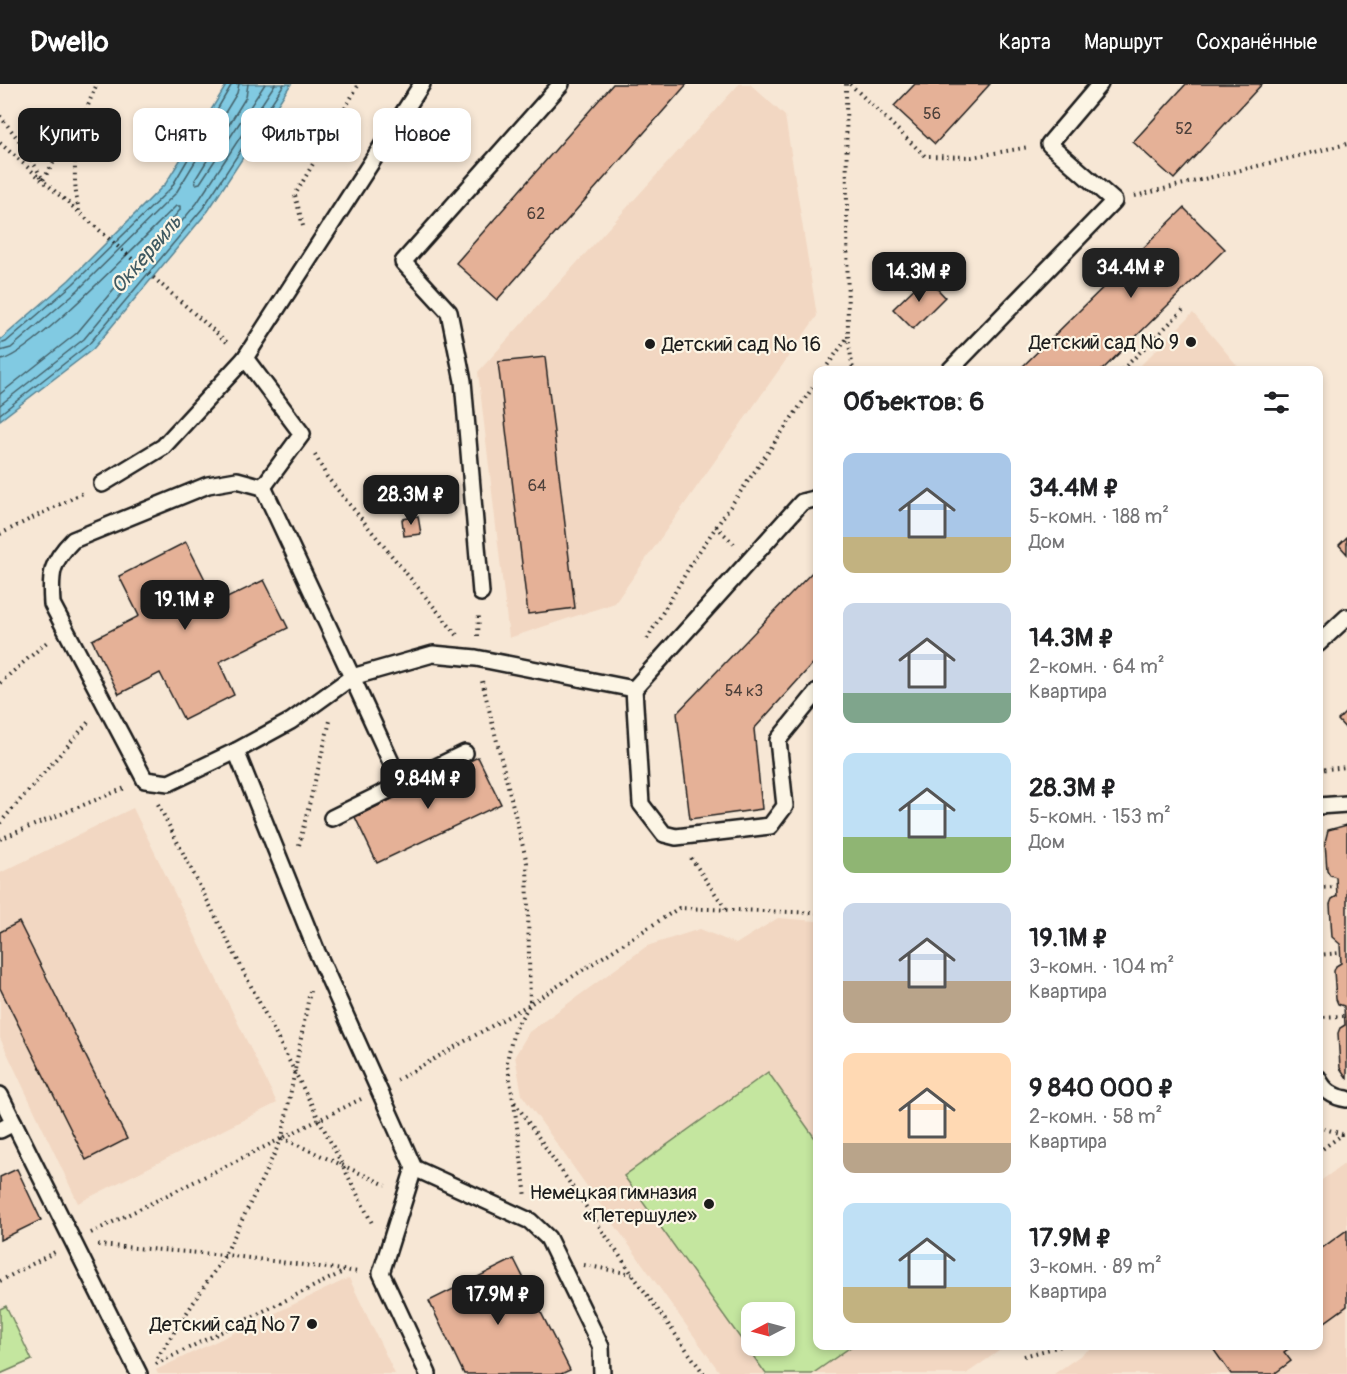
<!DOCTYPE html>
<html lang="ru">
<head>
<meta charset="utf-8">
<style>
	:root { --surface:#fff; --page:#f2f2f2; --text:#202124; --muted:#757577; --accent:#1c1c1c }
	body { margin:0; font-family:Pangolin,sans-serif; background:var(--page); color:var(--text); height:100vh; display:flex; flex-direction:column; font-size:22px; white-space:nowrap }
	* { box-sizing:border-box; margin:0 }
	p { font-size:20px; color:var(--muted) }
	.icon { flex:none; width:33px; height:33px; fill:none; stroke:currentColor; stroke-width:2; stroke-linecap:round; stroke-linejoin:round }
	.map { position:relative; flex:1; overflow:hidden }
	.drawer { position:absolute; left:813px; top:282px; width:510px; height:984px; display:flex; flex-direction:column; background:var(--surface); border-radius:12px; box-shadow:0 3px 9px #0003 }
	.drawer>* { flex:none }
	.hud { position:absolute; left:18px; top:24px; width:570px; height:54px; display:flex; gap:12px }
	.needle { width:39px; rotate:264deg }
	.fabs { position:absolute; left:741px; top:1218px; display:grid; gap:12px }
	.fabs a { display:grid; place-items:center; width:54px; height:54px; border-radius:12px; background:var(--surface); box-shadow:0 3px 9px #0003; font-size:30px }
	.price { position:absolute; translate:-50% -51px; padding:0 14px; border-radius:12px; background:var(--accent); color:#fff; font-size:20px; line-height:39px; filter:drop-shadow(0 2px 3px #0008) }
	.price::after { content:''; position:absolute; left:50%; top:36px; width:18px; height:14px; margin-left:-9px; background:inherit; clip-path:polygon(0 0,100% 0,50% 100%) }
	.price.selected { background:#222; color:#fff }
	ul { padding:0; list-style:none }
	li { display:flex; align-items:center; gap:18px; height:150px; padding:0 30px }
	li span { display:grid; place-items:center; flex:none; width:168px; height:120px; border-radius:12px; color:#555 }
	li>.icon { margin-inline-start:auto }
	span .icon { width:72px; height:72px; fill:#fffc; stroke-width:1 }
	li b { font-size:26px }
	h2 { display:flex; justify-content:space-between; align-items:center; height:72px; padding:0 30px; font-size:26px }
	.pill { padding:0 21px; border-radius:12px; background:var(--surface); box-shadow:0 3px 9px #0003; font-size:21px; line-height:54px }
	.pill.selected { background:var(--accent); color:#fff }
	header { display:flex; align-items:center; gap:36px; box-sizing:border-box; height:84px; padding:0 30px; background:var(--accent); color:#fff }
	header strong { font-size:28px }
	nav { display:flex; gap:33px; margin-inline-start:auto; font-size:21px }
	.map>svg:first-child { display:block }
	.built { fill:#f2d7c2; fill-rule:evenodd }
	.green { fill:#c4e69f; stroke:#70815e; stroke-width:1.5; fill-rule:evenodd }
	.water { fill:#81cae2; stroke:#598493; stroke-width:1.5 }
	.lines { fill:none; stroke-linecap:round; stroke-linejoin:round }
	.shore { stroke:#44626b; stroke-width:1.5 }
	.building { fill:#e5b197; stroke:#1c1c1c; stroke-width:1.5 }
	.lane-casing { stroke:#1c1c1c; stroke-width:20 }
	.path { stroke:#1c1c1c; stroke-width:4; stroke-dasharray:1.5 4.5; stroke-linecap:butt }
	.lane { stroke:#fcf5e5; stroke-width:15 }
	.poi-dot { fill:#1c1c1c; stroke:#fcf5e5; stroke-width:2 }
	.labels { text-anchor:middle; stroke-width:4.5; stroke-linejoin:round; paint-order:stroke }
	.number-label { font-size:16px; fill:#4e413b }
	.poi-label { font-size:20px; fill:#1c1c1c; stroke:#fcf5e5; text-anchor:end }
	.water-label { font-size:21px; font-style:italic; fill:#3f5961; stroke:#fcf5e5 }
</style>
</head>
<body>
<header>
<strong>Dwello</strong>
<nav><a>Карта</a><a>Маршрут</a><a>Сохранённые</a></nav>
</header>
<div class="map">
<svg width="1347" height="1290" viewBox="0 0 1347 1290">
	<rect width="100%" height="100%" fill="#f7e7d5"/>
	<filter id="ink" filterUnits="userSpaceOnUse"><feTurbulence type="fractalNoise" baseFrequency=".0167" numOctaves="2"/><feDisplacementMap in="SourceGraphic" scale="12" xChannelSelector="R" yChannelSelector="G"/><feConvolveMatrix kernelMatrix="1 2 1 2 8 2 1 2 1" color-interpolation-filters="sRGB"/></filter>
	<g filter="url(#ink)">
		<g class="built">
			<path d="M739,0H750L785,32L817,232L615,519L509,554L478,288Z"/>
			<path d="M1193,229L1241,286H1136Z"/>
			<path d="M133,724L277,1019L78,1119L0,954V789Z"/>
			<path d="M778,834L817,837L818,1262H1006L966,1290H721L522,1011L515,972L529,948L647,862L700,845L736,860ZM752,1228H784V1262H752Z"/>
			<path d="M1347,1078V1290H1054L1094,1262H1318L1319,1098Z"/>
			<path d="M349,1194L395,1290H158L156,1286Z"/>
		</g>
		<g class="green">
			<path d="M768,988L817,1057L818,1262H852L812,1290H766L624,1092ZM784,1228V1262H752V1228Z"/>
			<path d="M6,1222L32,1276L0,1290V1225Z"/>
		</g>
		<path class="water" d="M227,0H291L208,127L93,265L0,336V256L69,196L166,99Z"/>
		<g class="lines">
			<g class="shore">
				<path d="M248,0L246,13L195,96L196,100L200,99L265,0"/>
				<path d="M0,260L6,258L73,200L171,104L232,0"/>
				<path d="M0,267L11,264L78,206L176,109L237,9L239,0"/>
				<path d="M0,276C28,275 149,148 176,122H180V126L77,249L0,310"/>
				<path d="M0,321L84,255L197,119L275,0"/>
				<path d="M0,330L89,260L203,124L284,0"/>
			</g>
		</g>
		<g class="building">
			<path d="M613,0H687L497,216L456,179Z"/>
			<path d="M915,0H990L935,60L894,22Z"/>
			<path d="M1186,0H1262L1174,95L1133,58Z"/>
			<path d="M1184,124L1225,165L1102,286H1019Z"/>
			<path d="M926,193L945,213L913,245L893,225Z"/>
			<path d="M545,273L575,524L528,530L498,278Z"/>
			<path d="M418,432L421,450L404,452L402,435Z"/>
			<path d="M1347,453V470L1339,461Z"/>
			<path d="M186,458L217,519L264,496L288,544L219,578L234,611L184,636L160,589L119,610L92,556L139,532L119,492Z"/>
			<path d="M818,482V574L754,645L762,725L690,735L677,629Z"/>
			<path d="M1347,627V646L1338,636Z"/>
			<path d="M478,673L501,720L377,779L355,733Z"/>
			<path d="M1347,741V994L1340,984L1338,949L1340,944L1345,941L1344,922L1338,920L1336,915L1334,887L1336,882L1341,879L1340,860L1332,853L1330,820L1332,815L1337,812L1336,793L1330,791L1327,786L1325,758L1328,746Z"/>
			<path d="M19,838L127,1055L86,1076L0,904V848Z"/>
			<path d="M17,1085L41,1136L0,1156V1093Z"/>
			<path d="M1347,1146V1222L1318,1243V1167Z"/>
			<path d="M514,1175L570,1286L561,1290H464L429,1217Z"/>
			<path d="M1211,1262H1293L1284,1268L1291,1277L1274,1290H1231Z"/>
		</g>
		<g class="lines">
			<defs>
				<g id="lane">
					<path d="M245,274L302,350L263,403"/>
					<path d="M950,286L1114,117L1049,60L1100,0"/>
					<path d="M237,396L263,403L352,593L291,637L236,667L169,699L145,696L52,520C50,489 51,478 73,456L208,401Z"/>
					<path d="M102,400L163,363L245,274L422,0"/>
					<path d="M481,509L463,297L449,228L403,178L561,0"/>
					<path d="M1318,560L1347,533"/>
					<path d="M634,605L641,720L664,750L676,753L770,742L785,722L778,656L818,607"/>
					<path d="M236,667L317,868L414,1084L530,1137L548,1154L601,1263L602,1290"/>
					<path d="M401,700L465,669"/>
					<path d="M1318,722L1347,720"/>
					<path d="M332,734L401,700L352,593L433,570L476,574L634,605L802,418L818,414"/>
					<path d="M1318,994C1324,1007 1333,1013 1347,1015"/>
					<path d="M0,1011L139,1290"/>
					<path d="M0,1046L14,1039"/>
					<path d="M414,1084L381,1189L428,1290"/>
				</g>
			</defs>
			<use href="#lane" class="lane-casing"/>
			<g class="path">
				<path d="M846,0L848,253L853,286"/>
				<path d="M850,0L925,72L972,73L1029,63"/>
				<path d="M0,32L25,64L43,96L83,30"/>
				<path d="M0,59L229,260"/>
				<path d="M1135,112L1347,60"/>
				<path d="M79,127C69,81 78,41 97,0"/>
				<path d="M303,142L295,111L359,0"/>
				<path d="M824,286L848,253"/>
				<path d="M1122,286L1185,224"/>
				<path d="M315,371L327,393L457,551"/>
				<path d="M716,442L736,462"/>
				<path d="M0,450L83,409"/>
				<path d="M478,552L479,529"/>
				<path d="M647,555L696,472L818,296"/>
				<path d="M0,599L47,558"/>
				<path d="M1318,686L1347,683"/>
				<path d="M158,720L373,1141"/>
				<path d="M0,739L90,636"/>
				<path d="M0,755L125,704"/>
				<path d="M299,761L330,637"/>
				<path d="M691,774L727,827"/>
				<path d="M1318,804L1336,803"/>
				<path d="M1318,871L1340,869"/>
				<path d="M1318,933L1344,932"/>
				<path d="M815,956L818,955"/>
				<path d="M397,996L530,920L527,779L482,597"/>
				<path d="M514,1019L526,1113"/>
				<path d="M1318,1043L1342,1050L1347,1049"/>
				<path d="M282,1054L386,1101"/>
				<path d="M1318,1068L1342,1051"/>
				<path d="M91,1149L361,1015"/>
				<path d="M98,1161L225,1171L359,1188"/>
				<path d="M584,1181L632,1190"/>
				<path d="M0,1197L55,1168"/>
				<path d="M1024,1272L1061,1262"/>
				<path d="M157,1274L225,1171L282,1054L310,907"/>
				<path d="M156,1280L343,1188"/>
				<path d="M704,1290L632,1190L513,1016L507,977L514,946L530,920L679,824L818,829"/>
			</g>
			<use href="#lane" class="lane"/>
		</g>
	</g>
	<g class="poi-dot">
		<circle cx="1191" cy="258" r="6"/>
		<circle cx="650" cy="260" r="6"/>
		<circle cx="709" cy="1120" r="6"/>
		<circle cx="312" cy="1240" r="6"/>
	</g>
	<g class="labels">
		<g class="number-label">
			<text x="932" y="35">56</text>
			<text x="1184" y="50">52</text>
			<text x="536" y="135">62</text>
			<text x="537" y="407">64</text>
			<text x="744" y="612">54 к3</text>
		</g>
		<g class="poi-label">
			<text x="1179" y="265">Детский сад № 9</text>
			<text x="662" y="267" text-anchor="start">Детский сад № 16</text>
			<text x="697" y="1115">Немецкая гимназия<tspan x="697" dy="23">«Петершуле»</tspan></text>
			<text x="300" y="1247">Детский сад № 7</text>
		</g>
		<g class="water-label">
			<text transform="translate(146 170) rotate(-49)" y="7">Оккервиль</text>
		</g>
	</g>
</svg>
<div class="fabs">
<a><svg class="needle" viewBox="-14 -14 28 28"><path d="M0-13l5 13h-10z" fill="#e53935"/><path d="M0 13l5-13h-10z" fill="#757577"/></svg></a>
</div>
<b class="price selected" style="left:1131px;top:215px">34.4M ₽</b>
<b class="price" style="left:919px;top:219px">14.3M ₽</b>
<b class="price" style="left:411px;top:442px">28.3M ₽</b>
<b class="price" style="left:185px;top:547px">19.1M ₽</b>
<b class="price" style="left:428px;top:726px">9.84M ₽</b>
<b class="price" style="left:498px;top:1242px">17.9M ₽</b>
<div class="hud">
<a class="pill selected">Купить</a>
<a class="pill">Снять</a>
<a class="pill">Фильтры</a>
<a class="pill">Новое</a>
</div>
<section class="drawer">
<h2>Объектов: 6<svg class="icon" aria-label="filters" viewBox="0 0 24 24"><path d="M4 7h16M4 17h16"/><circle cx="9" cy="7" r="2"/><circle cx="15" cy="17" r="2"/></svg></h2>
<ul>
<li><span style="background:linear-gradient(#a9c7e8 70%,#c2b280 0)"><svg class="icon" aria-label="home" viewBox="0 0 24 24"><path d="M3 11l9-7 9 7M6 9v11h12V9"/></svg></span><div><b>34.4M ₽</b><p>5-комн. · 188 m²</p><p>Дом</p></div></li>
<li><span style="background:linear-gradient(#c9d6e8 75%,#7fa58c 0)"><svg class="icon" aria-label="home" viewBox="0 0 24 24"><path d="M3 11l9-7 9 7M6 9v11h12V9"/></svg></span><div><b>14.3M ₽</b><p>2-комн. · 64 m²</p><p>Квартира</p></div></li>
<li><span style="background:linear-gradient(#bfe0f5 70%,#8fb573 0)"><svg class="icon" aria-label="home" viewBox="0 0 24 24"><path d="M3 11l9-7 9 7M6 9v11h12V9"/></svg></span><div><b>28.3M ₽</b><p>5-комн. · 153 m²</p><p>Дом</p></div></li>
<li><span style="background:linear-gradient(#c9d6e8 65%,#b9a48a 0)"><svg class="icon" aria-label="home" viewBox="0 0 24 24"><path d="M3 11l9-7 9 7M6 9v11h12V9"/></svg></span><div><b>19.1M ₽</b><p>3-комн. · 104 m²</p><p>Квартира</p></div></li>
<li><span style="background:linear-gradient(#ffd9b3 75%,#b9a48a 0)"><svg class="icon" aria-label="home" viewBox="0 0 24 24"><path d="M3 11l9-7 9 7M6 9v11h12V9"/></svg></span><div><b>9 840 000 ₽</b><p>2-комн. · 58 m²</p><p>Квартира</p></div></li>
<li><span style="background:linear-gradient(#bfe0f5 70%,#c2b280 0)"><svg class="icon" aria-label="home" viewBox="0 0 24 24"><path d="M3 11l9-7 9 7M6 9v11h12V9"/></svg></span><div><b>17.9M ₽</b><p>3-комн. · 89 m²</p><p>Квартира</p></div></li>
</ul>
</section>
</div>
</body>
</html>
